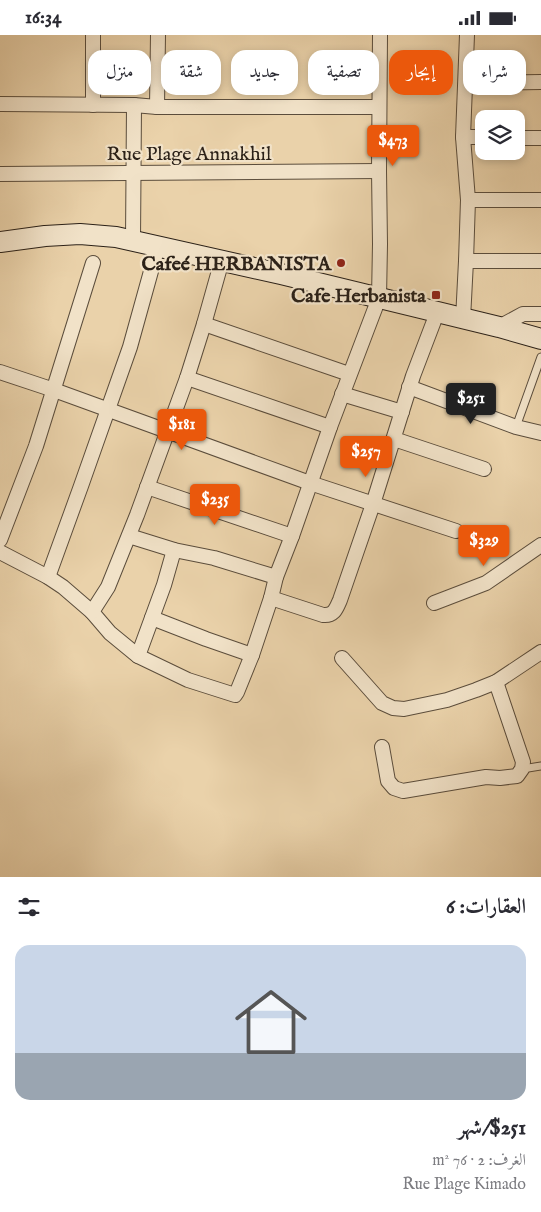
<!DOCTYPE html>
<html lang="ar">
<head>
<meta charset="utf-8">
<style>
	:root { --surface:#fff; --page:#f2f2f3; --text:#2b2b33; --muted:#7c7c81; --line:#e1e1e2; --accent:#ea580c }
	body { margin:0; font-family:"IM FELL English",Amiri,serif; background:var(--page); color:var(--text); direction:rtl; height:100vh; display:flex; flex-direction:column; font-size:19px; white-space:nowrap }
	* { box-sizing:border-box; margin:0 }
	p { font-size:16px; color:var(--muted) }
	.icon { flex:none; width:28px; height:28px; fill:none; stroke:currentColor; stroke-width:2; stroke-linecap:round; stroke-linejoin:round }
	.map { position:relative; height:842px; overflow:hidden; direction:ltr }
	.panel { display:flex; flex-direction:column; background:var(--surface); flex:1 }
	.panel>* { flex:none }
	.banner { position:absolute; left:15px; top:15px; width:511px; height:45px; direction:rtl; display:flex; gap:10px }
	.tools { position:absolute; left:475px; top:75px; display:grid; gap:10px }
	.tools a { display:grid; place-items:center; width:50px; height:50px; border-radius:10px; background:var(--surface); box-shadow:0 2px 8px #0003; font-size:25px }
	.price { position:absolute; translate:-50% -42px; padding:0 11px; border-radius:5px; background:var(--accent); color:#fff; font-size:16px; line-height:32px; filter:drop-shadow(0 1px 2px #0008) }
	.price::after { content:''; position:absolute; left:50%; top:30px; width:15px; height:11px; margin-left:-8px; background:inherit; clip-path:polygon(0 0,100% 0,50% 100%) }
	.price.active { background:#222; color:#fff }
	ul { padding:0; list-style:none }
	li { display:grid; align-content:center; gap:10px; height:265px; padding:0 15px }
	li+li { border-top:1px solid var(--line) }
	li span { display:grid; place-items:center; height:155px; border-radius:15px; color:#555 }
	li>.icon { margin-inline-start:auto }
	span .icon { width:90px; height:90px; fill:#fffc; stroke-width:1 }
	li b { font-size:21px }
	h2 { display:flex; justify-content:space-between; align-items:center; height:60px; padding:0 15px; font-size:21px }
	.chip { padding:0 18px; border-radius:15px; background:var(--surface); box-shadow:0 2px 8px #0003; font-size:18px; line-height:45px }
	.chip.active { background:var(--accent); color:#fff }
	.status { display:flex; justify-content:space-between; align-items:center; height:35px; padding:0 25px; background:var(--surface); direction:ltr }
	.status svg { height:14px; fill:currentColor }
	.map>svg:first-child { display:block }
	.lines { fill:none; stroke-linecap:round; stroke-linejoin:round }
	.lane-casing { stroke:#5b4d3c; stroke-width:9 }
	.street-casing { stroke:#5b4d3c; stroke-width:16 }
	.secondary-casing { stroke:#2b2118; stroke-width:22 }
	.lane { stroke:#f1e2c8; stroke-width:7 }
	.street { stroke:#f1e2c8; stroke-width:14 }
	.secondary { stroke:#f1e2c8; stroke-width:20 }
	.poi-dot { fill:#8f2418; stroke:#f1e2c8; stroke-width:2 }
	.labels { text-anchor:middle; stroke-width:4.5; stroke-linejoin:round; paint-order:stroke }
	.street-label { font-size:20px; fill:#2b2118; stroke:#f1e2c8 }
	.poi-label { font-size:20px; font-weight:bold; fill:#2b2118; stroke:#f1e2c8; text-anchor:end }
</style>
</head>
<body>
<div class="status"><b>16:34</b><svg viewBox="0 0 49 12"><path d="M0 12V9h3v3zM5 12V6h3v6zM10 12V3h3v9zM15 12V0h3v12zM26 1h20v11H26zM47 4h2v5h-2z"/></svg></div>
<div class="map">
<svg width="541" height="842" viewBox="0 0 541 842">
	<rect width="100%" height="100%" fill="#ead2aa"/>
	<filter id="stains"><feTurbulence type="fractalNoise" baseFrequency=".004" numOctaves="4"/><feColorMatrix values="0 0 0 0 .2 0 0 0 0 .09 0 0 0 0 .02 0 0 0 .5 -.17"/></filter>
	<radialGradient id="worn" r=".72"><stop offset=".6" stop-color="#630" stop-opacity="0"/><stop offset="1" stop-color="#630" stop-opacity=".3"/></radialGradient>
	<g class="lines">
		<defs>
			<g id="lane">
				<path d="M516,392L541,322"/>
				<path d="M522,734L541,731"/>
			</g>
			<g id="street">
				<path d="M93,0V70"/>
				<path d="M466,48L541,47"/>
				<path d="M0,69L134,70L157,72H379"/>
				<path d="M157,72L158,0"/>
				<path d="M463,102H484"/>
				<path d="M516,103H541"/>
				<path d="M0,139L379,136"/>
				<path d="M468,165H541"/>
				<path d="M133,205L134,70"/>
				<path d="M466,226H541"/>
				<path d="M463,284L466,226L468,165L463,102L467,0"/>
				<path d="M204,289L349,339"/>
				<path d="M499,292L523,279H541"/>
				<path d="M0,337L54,355L310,448L456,496"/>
				<path d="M187,343L330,392"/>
				<path d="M409,352L516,392L541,398"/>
				<path d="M342,359L402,377"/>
				<path d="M394,404L484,434"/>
				<path d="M147,452L292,501"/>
				<path d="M129,501L174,515L214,523L276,542"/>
				<path d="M0,505L36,411L93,228"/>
				<path d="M0,517L48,542L63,552L92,577L110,598L138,621L188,645L235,660L237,657L252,620L271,563L276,542L292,501L330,392L379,263L380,209L379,136L380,0"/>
				<path d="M48,542L81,451L130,312L158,211"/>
				<path d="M271,563L323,580C334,581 336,574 340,565L373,469L413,341L437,278"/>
				<path d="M434,568L486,548L541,510"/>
				<path d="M92,577L108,552L137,480L187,343L204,289L222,225"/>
				<path d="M152,583L206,604L252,620"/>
				<path d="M138,621L164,550L174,515"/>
				<path d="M342,623L382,668L393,673L404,674L447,665L476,655L496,647L541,617"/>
				<path d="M382,712L388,746L394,753L403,756L486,742L500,743L517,741L522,734L523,727L496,647"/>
			</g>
			<path id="secondary" d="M0,207L45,201L80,199L116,202L281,239L499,292L541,304"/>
		</defs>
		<use href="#lane" class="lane-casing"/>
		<use href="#street" class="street-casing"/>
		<use href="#secondary" class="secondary-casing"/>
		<use href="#lane" class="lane"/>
		<use href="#street" class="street"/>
		<use href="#secondary" class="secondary"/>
	</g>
	<g class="poi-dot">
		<circle cx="341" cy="228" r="5"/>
		<rect x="431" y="255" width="10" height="10" rx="2.5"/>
	</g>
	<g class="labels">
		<g class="street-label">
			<text x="189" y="125">Rue Plage Annakhil</text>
		</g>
		<g class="poi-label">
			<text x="331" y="235">Cafeé HERBANISTA</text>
			<text x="426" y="267">Cafe Herbanista</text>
		</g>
	</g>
	<rect width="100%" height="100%" filter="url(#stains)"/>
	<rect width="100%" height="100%" fill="url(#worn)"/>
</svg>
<div class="tools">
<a><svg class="icon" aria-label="layers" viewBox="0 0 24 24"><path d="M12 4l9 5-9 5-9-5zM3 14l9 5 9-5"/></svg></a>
</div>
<b class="price" style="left:393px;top:132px">$473</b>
<b class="price active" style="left:471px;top:390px">$251</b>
<b class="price" style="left:182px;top:416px">$181</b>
<b class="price" style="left:366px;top:443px">$257</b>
<b class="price" style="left:215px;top:491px">$235</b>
<b class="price" style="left:484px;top:532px">$329</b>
<div class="banner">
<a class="chip">شراء</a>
<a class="chip active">إيجار</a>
<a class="chip">تصفية</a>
<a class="chip">جديد</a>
<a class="chip">شقة</a>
<a class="chip">منزل</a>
</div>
</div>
<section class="panel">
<h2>العقارات: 6<svg class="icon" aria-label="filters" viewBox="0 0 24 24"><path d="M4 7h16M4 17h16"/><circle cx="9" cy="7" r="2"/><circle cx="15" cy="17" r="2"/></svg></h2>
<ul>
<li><span style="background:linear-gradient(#c9d6e8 70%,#9aa5b1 0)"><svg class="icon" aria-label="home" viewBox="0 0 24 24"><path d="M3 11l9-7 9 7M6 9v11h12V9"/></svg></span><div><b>$251/شهر</b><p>الغرف: 2 · 76 m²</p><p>Rue Plage Kimado</p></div></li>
</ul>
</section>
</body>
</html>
